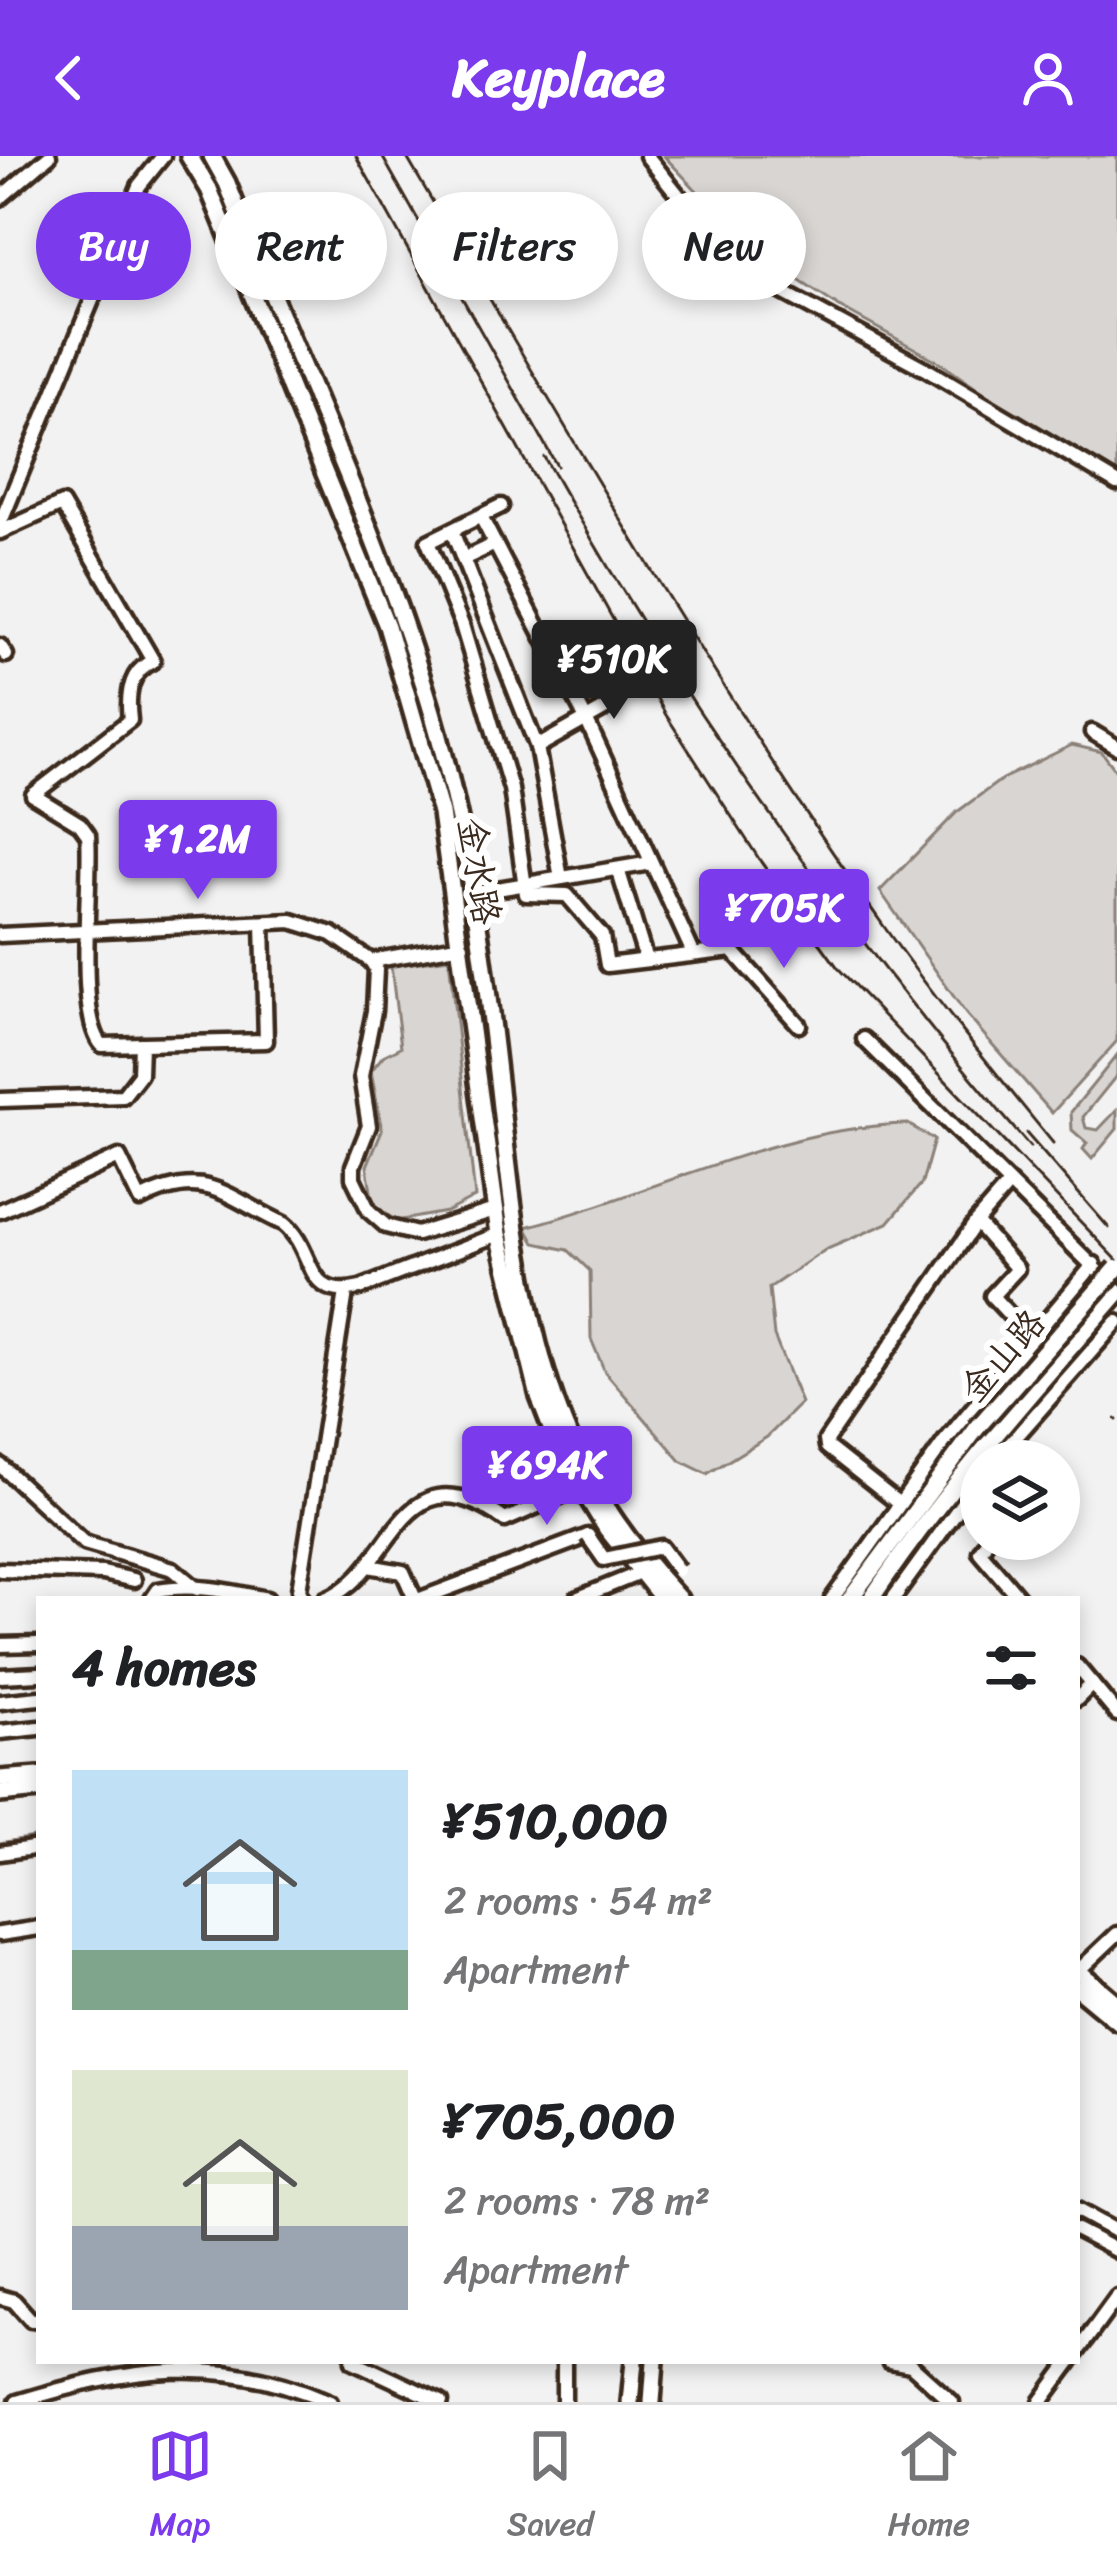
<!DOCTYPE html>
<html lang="en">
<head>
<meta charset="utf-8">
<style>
	:root { --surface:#fff; --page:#f6f6f6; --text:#202124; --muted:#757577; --line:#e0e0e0; --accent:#7c3aed }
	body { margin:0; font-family:Sriracha,"LXGW WenKai TC",sans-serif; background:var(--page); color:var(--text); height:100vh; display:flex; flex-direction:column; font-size:45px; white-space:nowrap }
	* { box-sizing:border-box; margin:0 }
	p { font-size:39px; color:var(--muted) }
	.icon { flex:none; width:66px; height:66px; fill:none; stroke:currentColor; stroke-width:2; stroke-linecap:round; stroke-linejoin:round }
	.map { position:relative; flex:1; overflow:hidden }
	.drawer { position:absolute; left:36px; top:1440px; width:1044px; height:768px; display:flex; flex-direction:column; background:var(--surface); border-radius:0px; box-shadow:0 6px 18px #0003 }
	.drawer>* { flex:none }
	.guide { position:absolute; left:36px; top:36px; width:1047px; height:108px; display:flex; gap:24px }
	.buttons { position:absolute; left:960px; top:1284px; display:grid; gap:24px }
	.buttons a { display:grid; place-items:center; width:120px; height:120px; border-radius:50%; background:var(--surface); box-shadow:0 6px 18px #0003; font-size:60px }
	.price { position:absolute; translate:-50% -102px; padding:0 27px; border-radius:12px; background:var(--accent); color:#fff; font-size:39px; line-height:78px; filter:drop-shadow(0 3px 6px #0008) }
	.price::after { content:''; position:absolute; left:50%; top:72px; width:36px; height:27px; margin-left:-18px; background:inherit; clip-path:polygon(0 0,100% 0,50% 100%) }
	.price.current { background:#222; color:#fff }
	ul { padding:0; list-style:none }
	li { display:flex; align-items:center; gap:36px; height:300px; padding:0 36px }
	li span { display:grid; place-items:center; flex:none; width:336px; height:240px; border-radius:0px; color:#555 }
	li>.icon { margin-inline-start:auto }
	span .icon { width:144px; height:144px; fill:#fffc; stroke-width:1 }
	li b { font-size:51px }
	h2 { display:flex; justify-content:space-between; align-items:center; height:144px; padding:0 36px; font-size:51px }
	.chip { padding:0 42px; border-radius:54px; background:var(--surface); box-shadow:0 6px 18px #0003; font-size:42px; line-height:108px }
	.chip.current { background:var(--accent); color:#fff }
	header { display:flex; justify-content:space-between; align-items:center; height:156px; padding:0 36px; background:var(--accent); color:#fff; font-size:54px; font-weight:700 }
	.menu { display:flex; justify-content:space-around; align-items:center; height:168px; border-top:3px solid var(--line); background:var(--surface); font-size:33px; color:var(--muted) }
	.menu a { display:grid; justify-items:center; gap:6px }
	.menu .current { color:var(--accent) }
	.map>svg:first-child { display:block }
	.green { fill:#d8d5d2; stroke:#8a8078; stroke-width:3 }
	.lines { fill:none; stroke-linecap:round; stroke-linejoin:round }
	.stream { stroke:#827770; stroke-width:3 }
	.minor-casing { stroke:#3b2a1e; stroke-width:21 }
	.major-casing { stroke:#3b2a1e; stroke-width:24 }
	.minor { stroke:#fff; stroke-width:12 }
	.major { stroke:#fff; stroke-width:15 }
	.rail { stroke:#3b2a1e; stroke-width:3 }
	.minor-bridge-casing { stroke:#3b2a1e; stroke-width:21; stroke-linecap:butt }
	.major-bridge-casing { stroke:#3b2a1e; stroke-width:24; stroke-linecap:butt }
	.minor-bridge { stroke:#fff; stroke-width:12 }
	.major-bridge { stroke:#fff; stroke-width:15 }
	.labels { text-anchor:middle; stroke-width:12; stroke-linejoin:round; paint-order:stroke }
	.street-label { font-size:36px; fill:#3b2a1e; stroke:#fff }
</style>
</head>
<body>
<header><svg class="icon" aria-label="back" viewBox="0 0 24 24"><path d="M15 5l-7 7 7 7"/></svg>Keyplace<svg class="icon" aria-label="person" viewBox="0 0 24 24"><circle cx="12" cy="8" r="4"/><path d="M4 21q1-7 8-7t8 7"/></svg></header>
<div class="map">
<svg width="1117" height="2246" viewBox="0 0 1117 2246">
	<rect width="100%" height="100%" fill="#f3f2f2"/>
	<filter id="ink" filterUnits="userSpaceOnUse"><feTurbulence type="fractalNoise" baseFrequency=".00833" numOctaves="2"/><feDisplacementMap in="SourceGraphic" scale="24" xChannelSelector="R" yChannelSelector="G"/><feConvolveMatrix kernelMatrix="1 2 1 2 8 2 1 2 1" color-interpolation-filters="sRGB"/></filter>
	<g filter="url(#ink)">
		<g class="green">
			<path d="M664,0H1117V317L983,237L939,206L841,152L754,95Z"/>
			<path d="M1072,589L1102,596L1117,616V885L1052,957L966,858L880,735L957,656L1002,623Z"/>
			<path d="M449,802L475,1041L446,1056L396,1065L373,1049L367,1010L382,974L371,915L383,900L401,891L391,810Z"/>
			<path d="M1117,899V919L1083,961L1086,972L1098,974L1117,954V973L1092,1003L1083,993L1087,987L1072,974L1071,956Z"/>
			<path d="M908,968L934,984L922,1027L888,1067L825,1094L769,1132L774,1180L801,1247L767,1281L707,1318L681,1305L605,1216L591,1183L590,1115L568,1094L535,1087L526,1071C654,1038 774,971 908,968Z"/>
		</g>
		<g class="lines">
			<g class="stream">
				<path d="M0,1687L39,1680"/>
				<path d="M1077,2063L1117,2084"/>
			</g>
			<defs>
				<g id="minor">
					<path d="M647,0L703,70L777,133L927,214L1117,327"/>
					<path d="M0,42L49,0"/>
					<path d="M501,350L428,386L462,469L511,633L526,738L567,739L602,780L607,809L732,794L799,869"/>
					<path d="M481,361L587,565L693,797"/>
					<path d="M0,368L139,30L163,0"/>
					<path d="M452,375L537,591L561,722"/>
					<path d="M0,376L62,348L153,505C129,515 127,540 130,564L33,639L80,668L88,679C92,725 75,859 102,889L266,885L263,767"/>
					<path d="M463,403L495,388"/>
					<path d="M0,490L6,499"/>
					<path d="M1092,576L1117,591"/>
					<path d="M537,591L613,548"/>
					<path d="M618,713L646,804"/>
					<path d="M473,737L651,707"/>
					<path d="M0,779L292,765L332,778L371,805L376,813L374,855L361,920L369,970L353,1010V1022L369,1055L386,1070L417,1078L495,1054"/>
					<path d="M371,805L462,789"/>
					<path d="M864,883L1117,1134"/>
					<path d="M0,944L123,940L140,918L141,888"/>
					<path d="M0,1055L119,1001L140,1044C206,1010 225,1041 284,1068C316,1094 303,1146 360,1132L499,1078"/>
					<path d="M976,1066L1017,1113L992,1140L1032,1183"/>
					<path d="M995,1305L1117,1166"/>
					<path d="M0,1309L84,1387L173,1413L197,1433"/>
					<path d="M981,1323L971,1335L981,1345"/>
					<path d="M898,1347L827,1291L826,1284L976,1066L1009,1028"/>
					<path d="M988,1383L980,1396L1020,1443"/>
					<path d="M368,1410L403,1416L415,1443"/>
					<path d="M0,1414L103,1417L134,1424"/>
					<path d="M152,1443L158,1434C193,1427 233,1436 267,1443"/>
					<path d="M303,1443L299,1434L346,1136"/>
					<path d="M325,1443C397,1416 397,1288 505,1364L581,1331"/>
					<path d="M420,1443L588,1380"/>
					<path d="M576,1443L640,1417"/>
					<path d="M832,1443L945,1285L1094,1108"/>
					<path d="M893,1443L971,1335"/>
					<path d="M0,1489L39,1488"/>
					<path d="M1077,1510L1117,1558"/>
					<path d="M0,1520L39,1518"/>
					<path d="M1077,1543L1092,1528"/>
					<path d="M0,1546L39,1542"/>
					<path d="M0,1576L39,1572"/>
					<path d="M0,1697L39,1691"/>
					<path d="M0,1778L39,1772"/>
					<path d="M1078,1815L1117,1778"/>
					<path d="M1077,2054L1117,2076"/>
					<path d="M1077,2074L1117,2095"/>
					<path d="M0,2141L14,2145L31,2164H39"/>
					<path d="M1077,2196L1117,2141"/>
					<path d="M353,2205L441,2246"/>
					<path d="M889,2205L911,2209L952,2246"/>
					<path d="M17,2246C128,2212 220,2197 330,2246"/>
					<path d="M564,2246V2205"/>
					<path d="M1041,2246L1071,2205"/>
				</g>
				<g id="major">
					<path d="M189,0L209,33L387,470L441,657L499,1078L539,1241L556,1285L581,1331L607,1373L663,1443"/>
					<path d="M212,0L227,27C301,217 394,404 445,603C474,717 488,834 501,951C515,1071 526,1193 579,1303C603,1353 642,1403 679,1443"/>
					<path d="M850,1443L977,1272"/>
					<path d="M871,1443C944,1334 1031,1237 1117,1138"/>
					<path d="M0,1623L39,1620"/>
					<path d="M0,1638L39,1634"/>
					<path d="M1077,1814L1117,1848"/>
					<path d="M1077,1832L1117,1865"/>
					<path d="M630,2246L634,2205"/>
					<path d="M652,2246L655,2205"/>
				</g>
			</defs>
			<use href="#minor" class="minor-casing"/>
			<use href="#major" class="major-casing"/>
			<use href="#minor" class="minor"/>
			<use href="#major" class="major"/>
			<g class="rail">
				<path d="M356,0L666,559L761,706L838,812L1117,1104"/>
				<path d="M382,0L557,310"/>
				<path d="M406,0C559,261 710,524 885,772C937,846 996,917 1053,987"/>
				<path d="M544,301C682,546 846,778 1030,991"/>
				<path d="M1026,977L1109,1072"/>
				<path d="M1116,1263L1117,1264"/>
			</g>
			<defs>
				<path id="minor-bridge" d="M588,1380L604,1403L661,1391L678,1414"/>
				<path id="major-bridge" d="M977,1272L1117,1112"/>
			</defs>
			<use href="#minor-bridge" class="minor-bridge-casing"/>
			<use href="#major-bridge" class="major-bridge-casing"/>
			<use href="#minor-bridge" class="minor-bridge"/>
			<use href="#major-bridge" class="major-bridge"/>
		</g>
	</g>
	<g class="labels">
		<g class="street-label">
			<text transform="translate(480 715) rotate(81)" y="13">金水路</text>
			<text transform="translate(1002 1199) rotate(-49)" y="13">金山路</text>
		</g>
	</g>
</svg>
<div class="buttons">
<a><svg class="icon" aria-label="layers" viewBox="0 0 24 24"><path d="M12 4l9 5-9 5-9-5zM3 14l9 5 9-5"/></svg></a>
</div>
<b class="price current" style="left:614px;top:566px">¥510K</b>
<b class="price" style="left:198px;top:746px">¥1.2M</b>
<b class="price" style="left:784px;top:815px">¥705K</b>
<b class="price" style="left:547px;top:1372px">¥694K</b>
<div class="guide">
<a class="chip current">Buy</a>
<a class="chip">Rent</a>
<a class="chip">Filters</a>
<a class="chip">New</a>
</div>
<section class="drawer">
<h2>4 homes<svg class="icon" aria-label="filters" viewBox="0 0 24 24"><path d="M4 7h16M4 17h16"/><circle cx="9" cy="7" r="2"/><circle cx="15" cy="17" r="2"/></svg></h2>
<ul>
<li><span style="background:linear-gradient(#bfe0f5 75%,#7fa58c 0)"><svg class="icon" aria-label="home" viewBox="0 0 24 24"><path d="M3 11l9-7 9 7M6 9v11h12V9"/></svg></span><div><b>¥510,000</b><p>2 rooms · 54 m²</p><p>Apartment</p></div></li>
<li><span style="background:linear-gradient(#dfe7d0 65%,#9aa5b1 0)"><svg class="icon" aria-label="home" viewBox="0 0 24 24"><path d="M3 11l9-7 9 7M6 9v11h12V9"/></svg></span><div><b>¥705,000</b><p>2 rooms · 78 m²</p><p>Apartment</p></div></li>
</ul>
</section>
</div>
<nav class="menu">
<a class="current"><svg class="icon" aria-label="map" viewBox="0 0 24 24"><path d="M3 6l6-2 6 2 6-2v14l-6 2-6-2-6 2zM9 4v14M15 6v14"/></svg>Map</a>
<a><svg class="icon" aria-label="saved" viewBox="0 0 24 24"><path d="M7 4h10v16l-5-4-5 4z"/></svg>Saved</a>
<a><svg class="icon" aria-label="home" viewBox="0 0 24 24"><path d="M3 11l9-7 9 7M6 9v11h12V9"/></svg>Home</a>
</nav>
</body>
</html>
